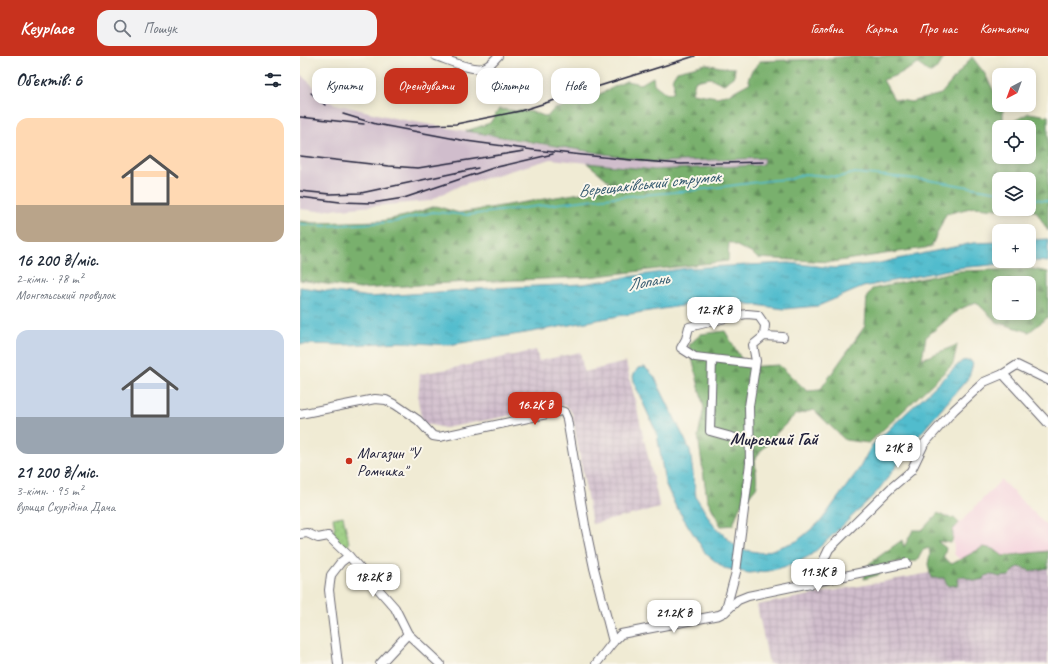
<!DOCTYPE html>
<html lang="uk">
<head>
<meta charset="utf-8">
<style>
	:root { --surface:#fff; --page:#f2f2f3; --text:#1f2937; --muted:#747a83; --accent:#c8321e }
	body { margin:0; font-family:Caveat,sans-serif; background:var(--page); color:var(--text); height:100vh; display:flex; flex-direction:column; font-size:15px; white-space:nowrap }
	* { box-sizing:border-box; margin:0 }
	p { font-size:13px; color:var(--muted) }
	.icon { flex:none; width:22px; height:22px; fill:none; stroke:currentColor; stroke-width:2; stroke-linecap:round; stroke-linejoin:round }
	.map { position:relative; flex:1; overflow:hidden }
	.side { display:flex; flex-direction:column; background:var(--surface); width:300px }
	.side>* { flex:none }
	.hud { position:absolute; left:12px; top:12px; width:380px; height:36px; display:flex; gap:8px }
	.needle { width:26px; rotate:221deg }
	.tools { position:absolute; left:692px; top:12px; display:grid; gap:8px }
	.tools a { display:grid; place-items:center; width:44px; height:44px; border-radius:8px; background:var(--surface); box-shadow:0 2px 10px #0003; font-size:20px }
	.price { position:absolute; translate:-50% -34px; padding:0 9px; border-radius:8px; background:#fff; color:#222; font-size:13px; line-height:26px; filter:drop-shadow(0 1px 2px #0008) }
	.price::after { content:''; position:absolute; left:50%; top:24px; width:12px; height:9px; margin-left:-6px; background:inherit; clip-path:polygon(0 0,100% 0,50% 100%) }
	.price.active { background:var(--accent); color:#fff }
	ul { padding:0; list-style:none }
	li { display:grid; align-content:center; gap:8px; height:212px; padding:0 16px }
	li span { display:grid; place-items:center; height:124px; border-radius:12px; color:#555 }
	li>.icon { margin-inline-start:auto }
	span .icon { width:72px; height:72px; fill:#fffc; stroke-width:1 }
	li b { font-size:17px }
	h2 { display:flex; justify-content:space-between; align-items:center; height:48px; padding:0 16px; font-size:17px }
	.pill { padding:0 14px; border-radius:12px; background:var(--surface); box-shadow:0 2px 10px #0003; font-size:14px; line-height:36px }
	.pill.active { background:var(--accent); color:#fff }
	header { display:flex; align-items:center; gap:24px; box-sizing:border-box; height:56px; padding:0 20px; background:var(--accent); color:#fff }
	header strong { font-size:19px }
	nav { display:flex; gap:22px; margin-inline-start:auto; font-size:14px }
	.search { width:280px; height:36px; background:var(--page); display:flex; align-items:center; gap:10px; box-sizing:border-box; padding:0 14px; border-radius:12px; color:var(--muted); font-size:15px }
	main { display:flex; flex:1; min-height:0 }
	.map>svg:first-child { display:block }
	.built { fill:#f4cfdc }
	.industrial { fill:url(#industrial-grid) }
	.railway { fill:#d0bdcc }
	.grass { fill:url(#grass-dots); stroke:#5c775c }
	.forest { fill:url(#forest-firs); stroke:#4e6954; fill-rule:evenodd }
	.water { fill:url(#water-ripples); stroke:#3a6f84 }
	.lines { fill:none; stroke-linecap:round; stroke-linejoin:round }
	.stream { stroke:#51bccd; stroke-width:1.5 }
	.minor-casing { stroke:#6a6871; stroke-width:10 }
	.minor { stroke:#fff; stroke-width:8 }
	.rail { stroke:#22223b; stroke-width:1.5 }
	.poi-dot { fill:#c8321e; stroke:#fbf7ec; stroke-width:1.5 }
	.labels { text-anchor:middle; stroke-width:4; stroke-linejoin:round; paint-order:stroke }
	.poi-label { font-size:16px; fill:#22223b; stroke:#fbf7ec; text-anchor:start }
	.water-label { font-size:17px; font-style:italic; fill:#32586e; stroke:#fbf7ec }
	.quarter-label { font-size:18px; font-weight:bold; fill:#22223b; stroke:#fbf7ec }
</style>
</head>
<body>
<header>
<strong>Keyplace</strong>
<div class="search"><svg class="icon" aria-label="search" viewBox="0 0 24 24"><circle cx="10" cy="10" r="6"/><path d="M15 15l6 6"/></svg>Пошук</div>
<nav><a>Головна</a><a>Карта</a><a>Про нас</a><a>Контакти</a></nav>
</header>
<main>
<section class="side">
<h2>Об’єктів: 6<svg class="icon" aria-label="filters" viewBox="0 0 24 24"><path d="M4 7h16M4 17h16"/><circle cx="9" cy="7" r="2"/><circle cx="15" cy="17" r="2"/></svg></h2>
<ul>
<li><span style="background:linear-gradient(#ffd9b3 70%,#b9a48a 0)"><svg class="icon" aria-label="home" viewBox="0 0 24 24"><path d="M3 11l9-7 9 7M6 9v11h12V9"/></svg></span><div><b>16 200 ₴/міс.</b><p>2-кімн. · 78 m²</p><p>Монгольський провулок</p></div></li>
<li><span style="background:linear-gradient(#c9d6e8 70%,#9aa5b1 0)"><svg class="icon" aria-label="home" viewBox="0 0 24 24"><path d="M3 11l9-7 9 7M6 9v11h12V9"/></svg></span><div><b>21 200 ₴/міс.</b><p>3-кімн. · 95 m²</p><p>вулиця Скурідіна Дача</p></div></li>
</ul>
</section>
<div class="map">
<svg width="748" height="608" viewBox="0 0 748 608">
	<defs>
		<pattern id="industrial-grid" width="8" height="8" patternUnits="userSpaceOnUse"><rect width="8" height="8" fill="#d0bdcc"/><path d="M0 4h8M4 0v8" fill="none" stroke="#b2a2b0"/></pattern>
		<pattern id="grass-dots" width="8" height="8" patternUnits="userSpaceOnUse"><rect width="8" height="8" fill="#97cc7e"/><path d="M2 2h.1M6 6h.1" fill="none" stroke="#82af6e" stroke-width="1.8" stroke-linecap="round"/></pattern>
		<pattern id="forest-firs" width="22" height="20" patternUnits="userSpaceOnUse"><rect width="22" height="20" fill="#79b06d"/><path d="M5 1l3.5 6h-7zM16 11l3.5 6h-7z" fill="#638f5b"/></pattern>
		<pattern id="water-ripples" width="26" height="14" patternUnits="userSpaceOnUse"><rect width="26" height="14" fill="#51bccd"/><path d="M2 4q2-2 4 0t4 0M15 11q2-2 4 0t4 0" fill="none" stroke="#4398a8"/></pattern>
	</defs>
	<rect width="100%" height="100%" fill="#fbf7ec"/>
	<filter id="ink" filterUnits="userSpaceOnUse"><feTurbulence type="fractalNoise" baseFrequency=".025" numOctaves="2"/><feDisplacementMap in="SourceGraphic" scale="8" xChannelSelector="R" yChannelSelector="G"/><feConvolveMatrix kernelMatrix="1 2 1 2 8 2 1 2 1" color-interpolation-filters="sRGB"/></filter>
	<filter id="wash" filterUnits="userSpaceOnUse"><feTurbulence type="fractalNoise" baseFrequency=".012" numOctaves="4" result="noise"/><feDisplacementMap in="SourceGraphic" scale="16" xChannelSelector="R" yChannelSelector="G"/><feGaussianBlur stdDeviation="0.9" result="paint"/><feColorMatrix in="noise" values="0 0 0 0 0 0 0 0 0 0 0 0 0 0 0 0 0 1.4 0 .05"/><feComposite in="paint" operator="in"/></filter>
	<g filter="url(#wash)">
		<rect width="100%" height="100%" fill="#f0ebd4"/>
		<path class="built" d="M701,424L748,471V495L666,509L654,498L653,474Z"/>
		<g class="industrial">
			<path d="M236,294L239,305L280,296L284,316L326,306L360,452L292,468L272,357L266,349L145,372L122,367L118,344L120,318L164,310Z"/>
			<path d="M748,495V608H469L457,549Z"/>
		</g>
		<path class="railway" d="M0,18L32,47L93,62L226,86L362,106L464,102L463,109L354,114L251,103L161,129L129,145L18,155L0,153Z"/>
		<path class="grass" d="M43,460L49,487L48,490L44,492L34,485L33,473H35L33,462Z"/>
		<g class="forest">
			<path d="M550,0H645L639,10L630,17L618,8L597,19L583,24L594,43L611,46L641,38L672,1L685,18L699,45V49H701L703,54V68L714,65L729,57L748,60V175L736,155L703,153H729V123H699V153L674,151L646,158L631,191L532,206L457,202L453,198L429,186L428,205L288,221L149,227L60,233L0,224V165L14,167L81,165L105,160L136,150L159,157L293,135L310,126L287,107L354,114L463,109L464,102L353,106L166,75L190,67L199,53L233,56L247,61L254,53L286,45L326,25L341,28L353,21L354,28L367,38L373,36L374,28L372,23L377,15L406,8L420,11L435,12L434,20L424,28L410,22L395,25L392,37L417,41L429,38L451,26L448,24L451,16L460,5L522,3ZM699,71H729V101H699Z"/>
			<path d="M733,213L748,216V261L729,276L697,266L676,246L658,254L626,281L622,303L657,289L653,308L569,387L545,384L514,354L495,359L475,379L455,402L457,430L439,452L433,469L421,470L407,443L398,380L404,352L389,289L401,278L425,275L446,311L479,309L507,335L520,334L565,270L567,240L572,233L657,215ZM699,227H729V257H699Z"/>
			<path d="M638,457L645,461L654,462L659,467L653,474V482L651,487L637,485L646,492L645,497L643,502L652,508L683,491L694,493L703,500L748,495V512L731,515L723,512L718,511L709,520L700,521L693,519H687L683,523L675,525L664,521H659L657,524L658,529L648,530L644,522H631L628,508L630,498L629,492L623,494L617,505L591,507L578,519L564,523L567,511L570,507L602,484L604,491L613,474H622Z"/>
		</g>
		<g class="water">
			<path d="M748,183V206L737,205L657,212L563,231L518,250L484,253L420,244L324,259L226,277L148,289L100,286L48,289L0,288V231L70,241L191,232L283,228L387,212L489,207L534,212L579,207L673,187L699,186V205H729V184Z"/>
			<path d="M670,304L673,308L669,321L622,376L577,436L534,478L511,499L494,508L469,515L449,517L424,512L406,498L375,449L365,427L357,378L335,329L333,320L338,312L345,311L354,320L390,394L396,441L414,470L439,493L463,497L497,485L521,465L559,413L572,389L662,305Z"/>
		</g>
		<g class="lines">
			<g class="stream">
				<path d="M729,142L748,145"/>
				<path d="M0,168L25,170L94,166L133,156L168,159L303,142L389,135L474,124L491,123L504,118L539,121L555,117L628,124L699,136"/>
			</g>
		</g>
	</g>
	<g filter="url(#ink)">
		<g class="lines">
			<defs>
				<g id="minor">
					<path d="M136,0C148,4 171,15 183,12C190,10 193,5 198,0"/>
					<path d="M412,303L410,375L450,386"/>
					<path d="M455,308L395,301L381,292L386,283L389,271L434,260L447,258L458,259L465,269L464,280"/>
					<path d="M703,318L748,367"/>
					<path d="M0,358L75,343L86,344L96,349L118,364L133,380L139,381L261,355L264,356L267,363L285,469L294,512L313,586"/>
					<path d="M0,478L7,477L18,482L28,480L49,500L95,552L108,578L140,608"/>
					<path d="M512,528L529,493L591,432L611,415L624,388L654,354L684,326L703,318L717,309L748,324"/>
					<path d="M425,556L436,516L450,407L449,350L456,305L453,289L464,280L483,281"/>
					<path d="M38,608L29,534L31,519L41,506L49,500"/>
					<path d="M80,608L108,578"/>
					<path d="M296,608L313,586L321,578L419,559L425,556L438,544L448,540L607,507"/>
				</g>
			</defs>
			<use href="#minor" class="minor-casing"/>
			<use href="#minor" class="minor"/>
			<g class="rail">
				<path d="M11,37L25,49"/>
				<path d="M43,58L76,68L166,85L234,94L332,104L381,108L464,106"/>
				<path d="M0,61L64,68"/>
				<path d="M105,70L156,68L220,55L395,0"/>
				<path d="M0,100L89,110L118,112L224,95"/>
				<path d="M0,135L30,138L61,137L178,112"/>
				<path d="M0,141L40,146L72,147L104,142L193,112L253,98"/>
			</g>
		</g>
	</g>
	<circle class="poi-dot" cx="49" cy="405" r="4"/>
	<g class="labels">
		<g class="poi-label">
			<text x="57" y="402">Магазин "У<tspan x="57" dy="18">Ромчика"</tspan></text>
		</g>
		<g class="water-label">
			<text transform="translate(349 127) rotate(-6)" y="6">Верещаківський струмок</text>
			<text transform="translate(348 225) rotate(-10)" y="6">Лопань</text>
		</g>
		<g class="quarter-label">
			<text x="474" y="389">Мирський Гай</text>
		</g>
	</g>
</svg>
<div class="tools">
<a><svg class="needle" viewBox="-14 -14 28 28"><path d="M0-13l5 13h-10z" fill="#e53935"/><path d="M0 13l5-13h-10z" fill="#747a83"/></svg></a>
<a><svg class="icon" aria-label="locate" viewBox="0 0 24 24"><circle cx="12" cy="12" r="6"/><path d="M12 2v4M12 18v4M2 12h4M18 12h4"/></svg></a>
<a><svg class="icon" aria-label="layers" viewBox="0 0 24 24"><path d="M12 4l9 5-9 5-9-5zM3 14l9 5 9-5"/></svg></a>
<a>+</a>
<a>−</a>
</div>
<b class="price" style="left:414px;top:275px">12.7K ₴</b>
<b class="price active" style="left:235px;top:370px">16.2K ₴</b>
<b class="price" style="left:598px;top:413px">21K ₴</b>
<b class="price" style="left:518px;top:537px">11.3K ₴</b>
<b class="price" style="left:73px;top:542px">18.2K ₴</b>
<b class="price" style="left:374px;top:578px">21.2K ₴</b>
<div class="hud">
<a class="pill">Купити</a>
<a class="pill active">Орендувати</a>
<a class="pill">Фільтри</a>
<a class="pill">Нове</a>
</div>
</div>
</main>
</body>
</html>
